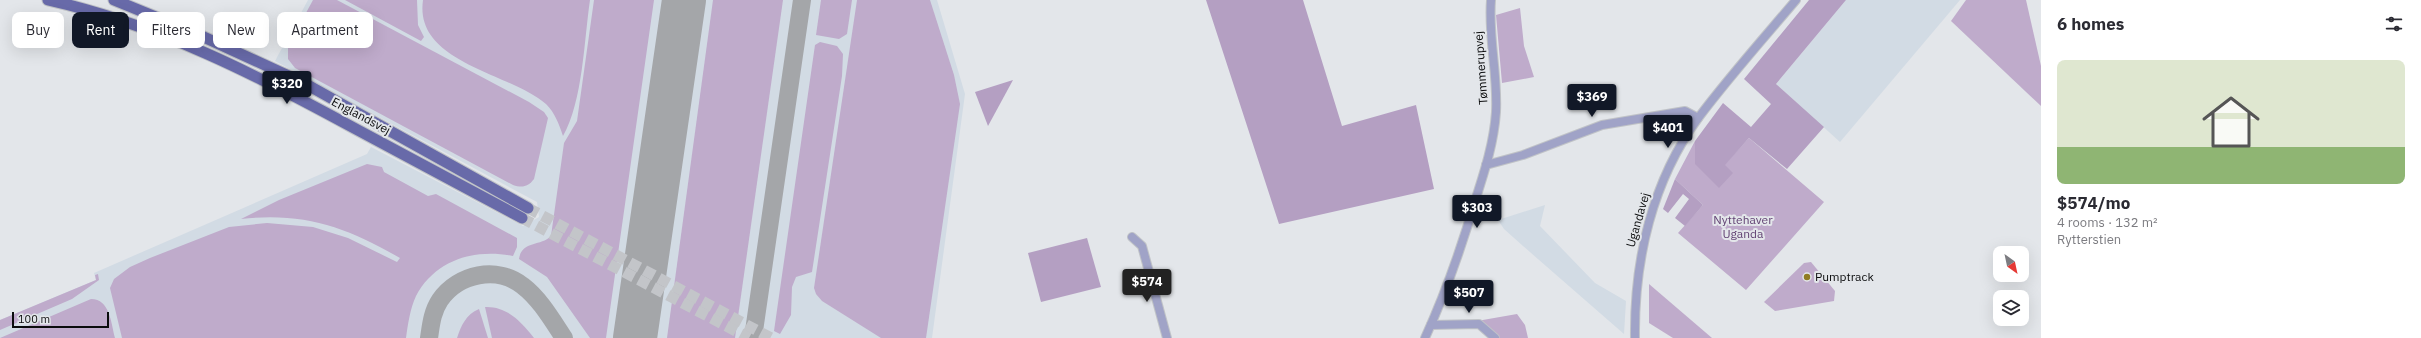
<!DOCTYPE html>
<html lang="en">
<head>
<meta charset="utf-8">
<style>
	:root { --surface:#fff; --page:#f7f7f7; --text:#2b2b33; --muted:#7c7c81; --accent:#111827 }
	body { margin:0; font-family:"IBM Plex Sans",sans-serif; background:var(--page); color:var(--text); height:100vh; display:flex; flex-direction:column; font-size:15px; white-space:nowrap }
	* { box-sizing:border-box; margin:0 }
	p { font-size:13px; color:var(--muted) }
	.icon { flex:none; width:22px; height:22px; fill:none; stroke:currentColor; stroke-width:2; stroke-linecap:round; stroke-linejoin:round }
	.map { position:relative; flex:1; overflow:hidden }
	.sheet { display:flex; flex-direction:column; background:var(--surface); width:380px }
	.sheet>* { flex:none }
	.guide { position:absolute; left:12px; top:12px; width:380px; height:36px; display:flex; gap:8px }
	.needle { width:26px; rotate:147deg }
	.controls { position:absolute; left:1993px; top:246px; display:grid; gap:8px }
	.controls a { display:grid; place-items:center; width:36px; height:36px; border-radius:8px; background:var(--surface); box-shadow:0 4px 16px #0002; font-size:20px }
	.scale { position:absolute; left:12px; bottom:10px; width:97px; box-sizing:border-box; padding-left:4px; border:2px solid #0b0c0d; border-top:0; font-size:11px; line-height:14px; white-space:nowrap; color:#0b0c0d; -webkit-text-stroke:3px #e3e6ea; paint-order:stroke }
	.price { position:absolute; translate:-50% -34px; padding:0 9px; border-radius:4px; background:var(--accent); color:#fff; font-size:13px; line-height:26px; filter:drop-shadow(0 1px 2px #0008) }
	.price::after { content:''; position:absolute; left:50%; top:24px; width:12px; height:9px; margin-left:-6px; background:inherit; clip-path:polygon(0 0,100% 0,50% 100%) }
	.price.current { background:#222; color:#fff }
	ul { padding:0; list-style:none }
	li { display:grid; align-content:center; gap:8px; height:212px; padding:0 16px }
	li span { display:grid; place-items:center; height:124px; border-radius:8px; color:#555 }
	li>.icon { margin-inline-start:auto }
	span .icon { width:72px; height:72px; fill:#fffc; stroke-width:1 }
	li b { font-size:17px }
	h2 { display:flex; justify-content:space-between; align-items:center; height:48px; padding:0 16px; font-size:17px }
	.chip { padding:0 14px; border-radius:8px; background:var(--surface); box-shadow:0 4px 16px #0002; font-size:14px; line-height:36px }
	.chip.current { background:var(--accent); color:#fff }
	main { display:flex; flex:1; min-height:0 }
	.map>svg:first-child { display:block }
	.built { fill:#d2dbe4 }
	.green { fill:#bfabcb }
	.forest { fill:#b49fc2 }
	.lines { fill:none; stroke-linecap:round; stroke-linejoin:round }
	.taxiway { stroke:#a4a6a9; stroke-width:18 }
	.runway { stroke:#a4a6a9; stroke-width:44 }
	.major-tunnel { stroke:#c3c5c9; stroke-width:11; stroke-dasharray:11 5.5; stroke-linecap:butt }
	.minor-casing { stroke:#c0c3c7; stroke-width:10 }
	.major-casing { stroke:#c0c3c7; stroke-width:13 }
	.minor { stroke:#a0a3c7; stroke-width:8 }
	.major { stroke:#686aa9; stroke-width:11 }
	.poi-dot { fill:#907c23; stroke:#e3e6ea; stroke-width:1.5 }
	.labels { text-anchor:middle; stroke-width:4; stroke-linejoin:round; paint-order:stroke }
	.street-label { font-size:12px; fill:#0b0c0d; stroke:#e3e6ea }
	.park-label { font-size:12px; fill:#614273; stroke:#e3e6ea }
	.poi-label { font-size:12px; fill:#0b0c0d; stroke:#e3e6ea; text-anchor:start }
</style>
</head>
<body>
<main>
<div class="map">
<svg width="2041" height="338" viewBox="0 0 2041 338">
	<rect width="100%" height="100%" fill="#e3e6ea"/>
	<g class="built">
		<path d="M308,0H937L965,94L932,338H0V320L96,280L94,273L367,154L371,147L523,226L539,217L537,202L275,61Z"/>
		<path d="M1846,0H1960L1840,142L1776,84Z"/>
		<path d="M1545,205L1540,226L1595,283L1626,301L1624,334L1523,246L1504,229L1498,220Z"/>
	</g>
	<g class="green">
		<path d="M313,0H337L529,102L544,112L548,118L534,179C528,187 522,188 513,185L295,68L288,59V46Z"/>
		<path d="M345,0H417L418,25L424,37L421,41Z"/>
		<path d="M423,0H590C584,40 583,101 563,136C559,124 555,113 546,104C509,72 414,63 423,0Z"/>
		<path d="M594,0H654L606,338H590L547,277L519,259C522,240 540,247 551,236L564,143L577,121Z"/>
		<path d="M713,0H783L735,338H667Z"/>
		<path d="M821,0H852L847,34L839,39L816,35Z"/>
		<path d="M857,0H930L954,75L960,104L926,338H881L822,301L816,294L814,288Z"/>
		<path d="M1966,0H2026L2041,66V106L1951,21Z"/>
		<path d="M1520,8L1524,46L1534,77L1502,83L1496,15Z"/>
		<path d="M820,42L837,46L843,54L842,76L812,272L796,277L792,287L791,315L780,334L774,331L815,45Z"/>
		<path d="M1749,138L1824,202L1746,290L1678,233L1703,205L1675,179L1695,141V164L1724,165Z"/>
		<path d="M367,164L382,167L384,172L428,196L436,194L517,238V247L513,256C475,248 435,260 416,296C410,309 408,324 406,338H122L110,288L114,279L130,267L150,258L229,227L267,223L313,227L348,238L397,262L400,258C346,227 304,212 241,219L279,200Z"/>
		<path d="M1811,262L1835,291L1834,301L1775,311L1764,302L1804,263Z"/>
		<path d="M98,274L99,280L72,299L0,330V320L96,280L95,275Z"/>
		<path d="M1649,284L1712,338H1673L1649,323Z"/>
		<path d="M91,299C110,299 111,323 115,338H0Z"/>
		<path d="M485,307C507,306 521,322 534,338H492Z"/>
		<path d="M479,309L488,338H457C461,326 466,314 479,309Z"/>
		<path d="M1517,314L1525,325L1528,338H1498L1483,322L1477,321Z"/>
	</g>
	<g class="forest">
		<path d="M1206,0H1303L1342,126L1416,105L1434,189L1279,224Z"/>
		<path d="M1809,0H1846L1776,84L1824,127L1787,169L1749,138L1725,165L1733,173L1719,188L1695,164V141L1723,103L1751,127L1771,104L1744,79Z"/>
		<path d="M1013,80L988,126L975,92Z"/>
		<path d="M1675,179L1703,205L1685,226L1675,218L1689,199L1683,194L1668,213L1663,209Z"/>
		<path d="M1087,238L1101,287L1041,302L1028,253Z"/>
	</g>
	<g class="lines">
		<g class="taxiway">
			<path d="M429,338C431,325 432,312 440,300C458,274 497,265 523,286C540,299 552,320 564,338"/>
			<path d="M753,338L802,0"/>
		</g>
		<path class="runway" d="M635,338L684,0"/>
		<g class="major-tunnel">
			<path d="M528,208L771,338"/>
			<path d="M522,218L749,338"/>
		</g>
		<defs>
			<g id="minor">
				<path d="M1486,165L1523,155L1602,125L1685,111L1698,118"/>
				<path d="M1132,237L1142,246L1167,338"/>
				<path d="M1431,325L1479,324L1495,338"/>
				<path d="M1425,338C1446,292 1462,246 1476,198C1485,170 1494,142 1496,112C1498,74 1488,38 1491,0"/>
				<path d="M1635,338C1634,260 1652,181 1699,117C1729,77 1763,39 1796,0"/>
			</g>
			<g id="major">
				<path d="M48,0C159,25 255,74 354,128C410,158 466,188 522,218"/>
				<path d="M114,0L195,33L304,83L528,208"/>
			</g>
		</defs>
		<use href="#minor" class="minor-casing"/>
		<use href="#major" class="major-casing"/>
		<use href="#minor" class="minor"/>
		<use href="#major" class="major"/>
	</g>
	<circle class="poi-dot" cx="1807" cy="277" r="4"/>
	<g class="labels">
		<g class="street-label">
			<text transform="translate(1481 68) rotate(-94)" y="4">Tømmerupvej</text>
			<text transform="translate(361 116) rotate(28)" y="4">Englandsvej</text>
			<text transform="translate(1638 220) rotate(-74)" y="4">Ugandavej</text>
		</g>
		<g class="park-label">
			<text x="1743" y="224">Nyttehaver<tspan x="1743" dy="14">Uganda</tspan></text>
		</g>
		<g class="poi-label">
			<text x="1815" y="281">Pumptrack</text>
		</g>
	</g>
</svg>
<div class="controls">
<a><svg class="needle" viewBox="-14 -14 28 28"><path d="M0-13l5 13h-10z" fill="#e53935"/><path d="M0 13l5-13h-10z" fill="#7c7c81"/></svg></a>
<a><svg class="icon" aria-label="layers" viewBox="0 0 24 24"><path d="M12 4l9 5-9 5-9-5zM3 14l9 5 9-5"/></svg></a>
</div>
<div class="scale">100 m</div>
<b class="price" style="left:287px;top:105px">$320</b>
<b class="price" style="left:1592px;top:118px">$369</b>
<b class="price" style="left:1668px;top:149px">$401</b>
<b class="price" style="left:1477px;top:229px">$303</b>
<b class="price current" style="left:1147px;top:303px">$574</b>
<b class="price" style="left:1469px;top:314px">$507</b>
<div class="guide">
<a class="chip">Buy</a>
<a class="chip current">Rent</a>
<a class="chip">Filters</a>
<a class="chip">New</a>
<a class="chip">Apartment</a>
</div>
</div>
<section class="sheet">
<h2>6 homes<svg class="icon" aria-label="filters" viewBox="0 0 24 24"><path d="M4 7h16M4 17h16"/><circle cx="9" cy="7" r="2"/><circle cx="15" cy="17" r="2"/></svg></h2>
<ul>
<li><span style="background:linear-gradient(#dfe7d0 70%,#8fb573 0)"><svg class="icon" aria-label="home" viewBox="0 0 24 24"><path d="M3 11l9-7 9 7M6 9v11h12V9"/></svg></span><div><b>$574/mo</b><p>4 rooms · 132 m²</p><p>Rytterstien</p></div></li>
</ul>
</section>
</main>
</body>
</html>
